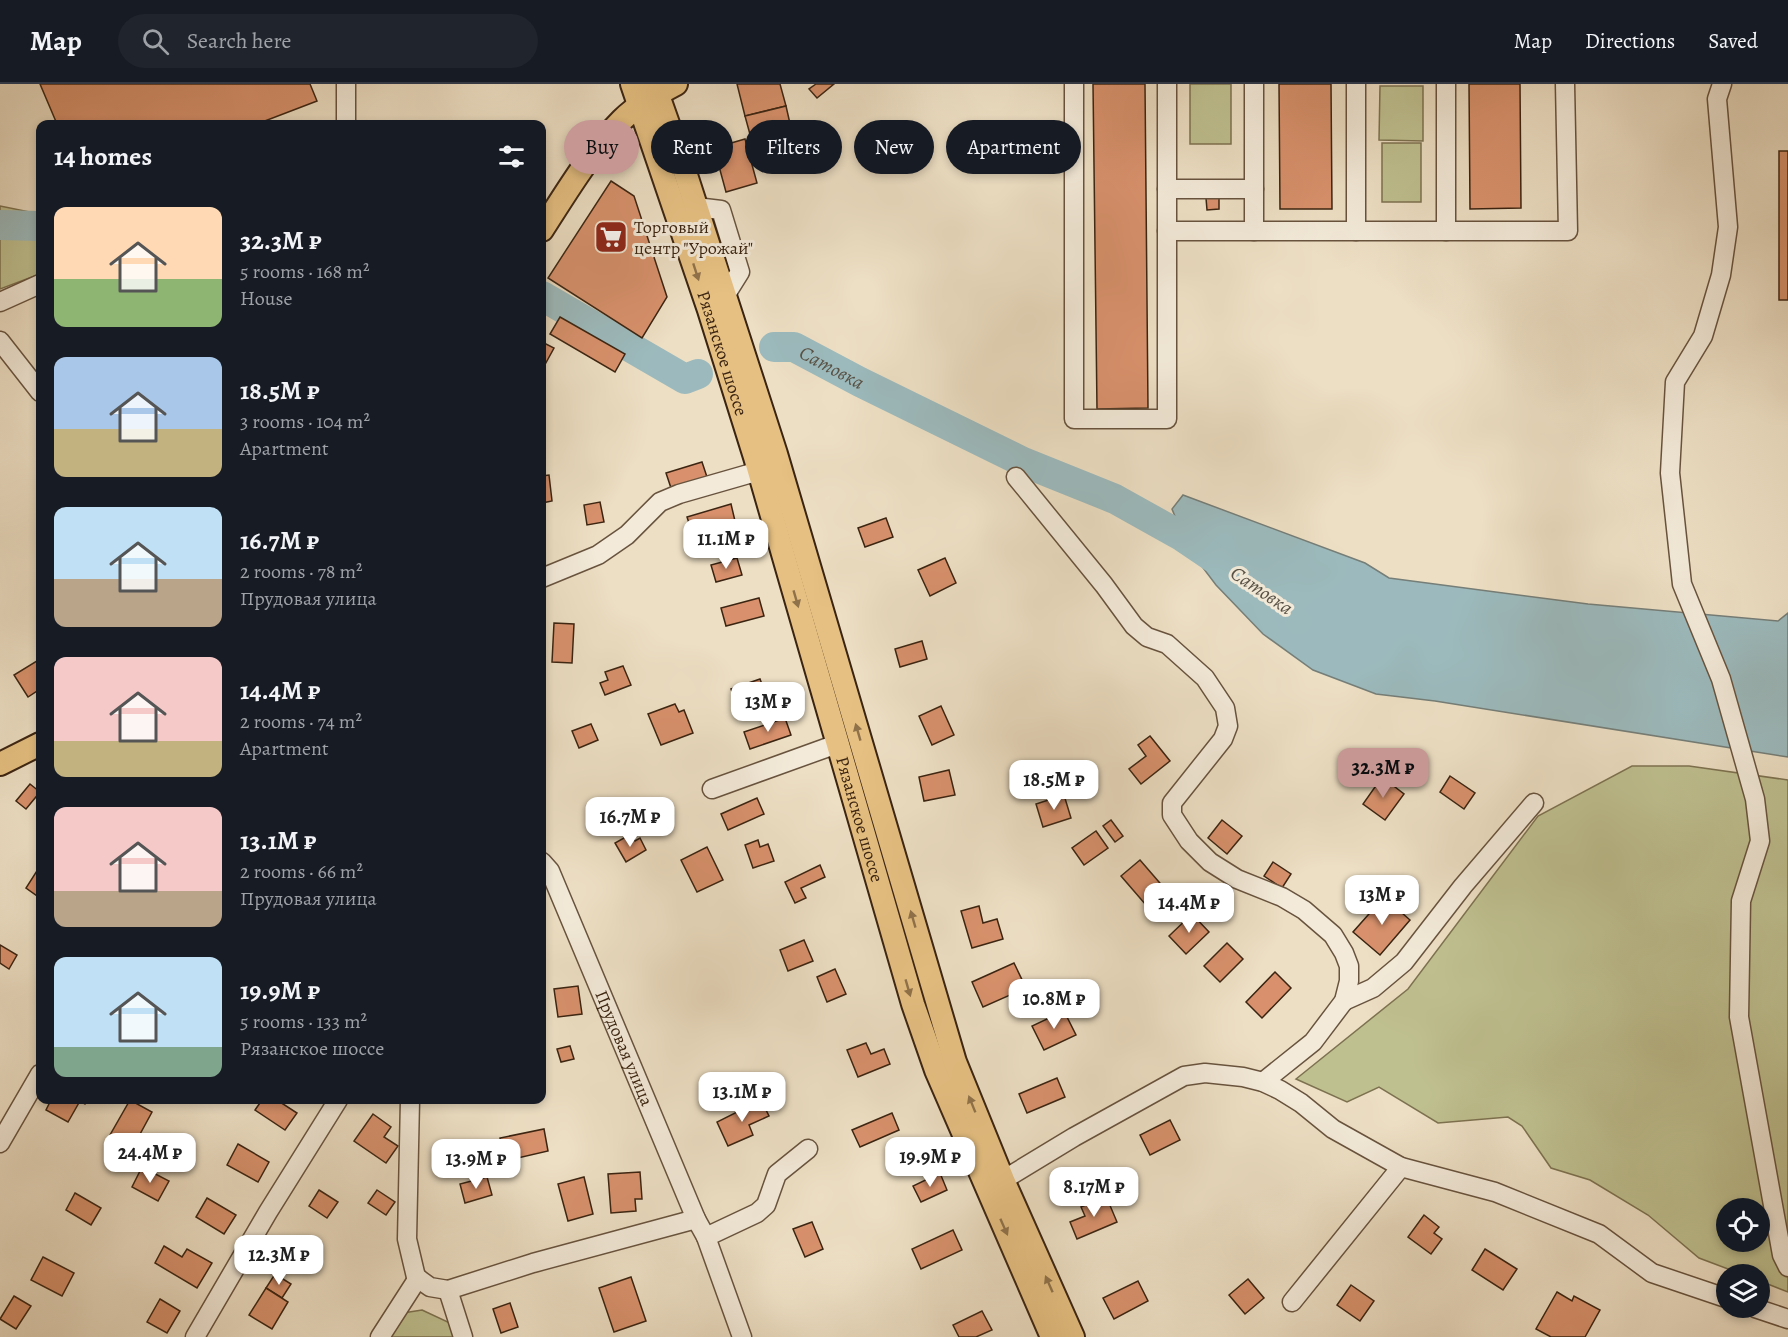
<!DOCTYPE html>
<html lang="en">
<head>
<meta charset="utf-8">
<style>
	:root { --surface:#171b24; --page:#20242c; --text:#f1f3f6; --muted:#9ea1a6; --line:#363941; --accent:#c59692 }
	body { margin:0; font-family:Alegreya,serif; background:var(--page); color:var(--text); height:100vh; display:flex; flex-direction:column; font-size:22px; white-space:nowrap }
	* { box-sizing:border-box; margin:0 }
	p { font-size:20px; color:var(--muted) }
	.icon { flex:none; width:33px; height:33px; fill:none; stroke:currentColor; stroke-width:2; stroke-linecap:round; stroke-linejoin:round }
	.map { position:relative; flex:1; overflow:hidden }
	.sheet { position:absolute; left:36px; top:36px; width:510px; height:984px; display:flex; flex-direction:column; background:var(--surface); border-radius:12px; box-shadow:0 3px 9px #0003 }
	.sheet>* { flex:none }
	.top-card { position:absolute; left:564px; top:36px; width:570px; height:54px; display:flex; gap:12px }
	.buttons { position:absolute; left:1716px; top:1114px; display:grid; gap:12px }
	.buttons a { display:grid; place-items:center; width:54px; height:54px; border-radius:50%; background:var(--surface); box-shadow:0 3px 9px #0003; font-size:30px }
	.price { position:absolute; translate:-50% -51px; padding:0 14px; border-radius:12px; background:#fff; color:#222; font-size:20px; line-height:39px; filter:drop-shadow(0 2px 3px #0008) }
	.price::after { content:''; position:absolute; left:50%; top:36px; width:18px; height:14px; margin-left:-9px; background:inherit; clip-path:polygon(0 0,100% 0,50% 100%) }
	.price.active { background:var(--accent); color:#111 }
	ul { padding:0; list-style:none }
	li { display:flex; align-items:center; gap:18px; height:150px; padding:0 18px }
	li span { display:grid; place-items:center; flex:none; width:168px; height:120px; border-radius:12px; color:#555 }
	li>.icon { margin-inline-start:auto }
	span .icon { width:72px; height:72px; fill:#fffc; stroke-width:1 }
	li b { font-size:26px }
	h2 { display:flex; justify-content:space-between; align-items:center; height:72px; padding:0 18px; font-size:26px }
	.tag { padding:0 21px; border-radius:27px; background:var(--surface); box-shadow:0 3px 9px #0003; font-size:21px; line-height:54px }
	.tag.active { background:var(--accent); color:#111 }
	header { display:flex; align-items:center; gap:36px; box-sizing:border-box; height:84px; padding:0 30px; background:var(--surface); border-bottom:2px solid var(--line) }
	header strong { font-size:28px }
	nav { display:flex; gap:33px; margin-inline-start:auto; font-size:21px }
	.search { width:420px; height:54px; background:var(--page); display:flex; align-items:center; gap:15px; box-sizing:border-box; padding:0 21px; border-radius:33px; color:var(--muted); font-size:22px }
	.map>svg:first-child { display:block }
	.green { fill:#bfc090; stroke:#7d7250; stroke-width:1.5; fill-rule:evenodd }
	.water { fill:#9cbabd; stroke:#757e78; stroke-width:1.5 }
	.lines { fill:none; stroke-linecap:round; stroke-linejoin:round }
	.river { stroke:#9cbabd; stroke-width:30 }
	.building { fill:#d8916c; stroke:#3b2411; stroke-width:1.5 }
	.minor-casing { stroke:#68533e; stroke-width:21 }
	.major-casing { stroke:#3b2411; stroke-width:26 }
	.minor { stroke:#f3ead9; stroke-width:18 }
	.major { stroke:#e6c082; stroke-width:22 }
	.oneway { fill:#90724a }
	.labels { text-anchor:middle; stroke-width:6; stroke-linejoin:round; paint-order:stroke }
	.poi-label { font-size:18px; fill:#3b2411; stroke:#f3ead9; text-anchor:start }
	.street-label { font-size:18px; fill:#3b2411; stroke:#f3ead9 }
	.water-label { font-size:20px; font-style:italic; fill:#585145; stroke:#f3ead9 }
</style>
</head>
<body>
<header>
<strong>Map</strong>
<div class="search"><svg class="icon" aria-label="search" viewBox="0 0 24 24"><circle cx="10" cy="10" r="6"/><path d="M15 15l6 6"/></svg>Search here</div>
<nav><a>Map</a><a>Directions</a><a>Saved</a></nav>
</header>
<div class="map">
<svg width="1788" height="1253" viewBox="0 0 1788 1253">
	<rect width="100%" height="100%" fill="#eddfc4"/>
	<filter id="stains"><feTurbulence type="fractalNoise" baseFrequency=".00333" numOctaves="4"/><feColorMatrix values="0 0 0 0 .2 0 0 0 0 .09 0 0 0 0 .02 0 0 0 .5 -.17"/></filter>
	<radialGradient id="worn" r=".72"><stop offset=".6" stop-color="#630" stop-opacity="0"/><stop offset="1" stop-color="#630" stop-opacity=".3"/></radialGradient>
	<g class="green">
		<rect x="1190" y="0" width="41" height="60"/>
		<path d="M1380,2H1423V57L1379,56Z"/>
		<rect x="1382" y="59" width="39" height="59"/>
		<path d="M0,122L40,130V190L0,205Z"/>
		<path d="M1632,682H1689L1788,696V1208L1760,1197V1191H1744L1699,1174L1648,1131L1590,1096L1551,1084L1522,1042L1508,1033L1438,1039L1379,1003L1347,1018L1296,995L1408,905L1538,732ZM1726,1125H1760V1158H1726Z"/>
		<path d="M422,1226L450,1239L456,1253H383L403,1229Z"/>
	</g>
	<path class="water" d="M1183,411L1365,479L1389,494L1588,520L1778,537L1788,529V673L1435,617L1376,610L1313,586L1263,550L1216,501L1188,464L1172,425Z"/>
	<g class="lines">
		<g class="river">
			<path d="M0,141L40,142"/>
			<path d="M542,212L685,295L698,290"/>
			<path id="s1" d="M774,263H794L860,298L1023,378L1115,415L1183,453L1217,476"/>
		</g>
	</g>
	<g class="building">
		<path d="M40,0H310L317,17L257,40H57Z"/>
		<path d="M737,0H780L786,22L745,32Z"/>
		<path d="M816,0H834L817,14L809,5Z"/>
		<path d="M1093,0H1145L1148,324L1097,325Z"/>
		<path d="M1279,0H1331L1332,125H1280Z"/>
		<path d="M1469,0H1520L1521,124L1470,125Z"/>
		<path d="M786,22L791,44L751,54L745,32Z"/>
		<path d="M745,55L757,99L726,108L714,64Z"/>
		<rect x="1779" y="67" width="9" height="149"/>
		<path d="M611,97L634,112L667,213L642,254L548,194Z"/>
		<path d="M1206,114H1219V125L1207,126Z"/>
		<path d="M560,233L625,270L615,288L550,250Z"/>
		<path d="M542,258L554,264L542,286Z"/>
		<path d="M702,378L707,393L671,404L666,389Z"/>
		<path d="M549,391L552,417L542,419V392Z"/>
		<path d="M600,418L604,438L587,441L584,421Z"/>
		<path d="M731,420L735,437L715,443L714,439L691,445L687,433Z"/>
		<path d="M886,434L893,453L865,463L858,444Z"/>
		<path d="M737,474L742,491L716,498L711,481Z"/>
		<path d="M945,474L956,499L930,512L918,486Z"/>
		<path d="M759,514L764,532L726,542L721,524Z"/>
		<path d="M554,539L574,540L572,579L552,578Z"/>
		<path d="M922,557L927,575L900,583L895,565Z"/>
		<path d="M40,575V605L28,613L14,591Z"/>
		<path d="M623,582L631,601L605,611L600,599L608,596L605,588Z"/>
		<path d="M760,595L766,611L737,621L731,605Z"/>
		<path d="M675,620L679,628L684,626L693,649L661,661L648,630Z"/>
		<path d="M941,622L954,651L932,661L919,632Z"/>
		<path d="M785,634L791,651L750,665L744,648Z"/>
		<path d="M591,640L598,656L579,664L572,647Z"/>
		<path d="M1150,652L1170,677L1141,700L1129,685L1146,672L1138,661Z"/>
		<path d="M949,686L955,711L924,717L919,693Z"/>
		<path d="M1450,692L1475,709L1464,725L1440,708Z"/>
		<path d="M1382,693L1404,710L1385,736L1363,720Z"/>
		<path d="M30,700L40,708L26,725L16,717Z"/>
		<path d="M1064,711L1071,734L1043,743L1036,720Z"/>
		<path d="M757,714L764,730L728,746L721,730Z"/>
		<path d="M1111,736L1123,752L1115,758L1103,742Z"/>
		<path d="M1222,736L1242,752L1227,770L1208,754Z"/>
		<path d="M1096,747L1108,764L1084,781L1072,764Z"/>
		<path d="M631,750L635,757L640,754L646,766L626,778L615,759Z"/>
		<path d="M758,756L760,763L768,760L774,777L753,784L745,761Z"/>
		<path d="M707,763L723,796L697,808L681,776Z"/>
		<path d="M1140,776L1165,805L1146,821L1121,792Z"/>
		<path d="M1273,778L1291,790L1282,804L1264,792Z"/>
		<path d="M820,781L825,793L801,804L806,814L795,819L785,798Z"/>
		<path d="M40,782V814L26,804Z"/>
		<path d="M1384,813L1410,836L1380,871L1353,848Z"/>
		<path d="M979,822L983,839L997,835L1003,855L972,864L961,827Z"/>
		<path d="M1192,830L1209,848L1186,870L1169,852Z"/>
		<path d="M804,856L813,877L788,887L780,866Z"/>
		<path d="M1227,859L1243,875L1220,898L1204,882Z"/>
		<path d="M0,861L17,871L9,885L0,879Z"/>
		<path d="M1014,879L1026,904L983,923L972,898Z"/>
		<path d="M835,885L846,910L827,918L817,893Z"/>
		<path d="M1275,888L1291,904L1262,934L1246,918Z"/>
		<path d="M578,902L582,930L558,933L554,905Z"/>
		<path d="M1064,927L1076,951L1044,966L1032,942Z"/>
		<path d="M866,959L871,970L884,965L890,980L858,993L847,966Z"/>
		<path d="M570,962L574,975L561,978L557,965Z"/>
		<path d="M1057,994L1065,1013L1027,1029L1019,1010Z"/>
		<path d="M51,1016H88L85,1020L80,1017L68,1038L46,1026Z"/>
		<path d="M130,1016L152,1028L133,1063L110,1051Z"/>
		<path d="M262,1016H277L297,1029L285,1046L255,1026Z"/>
		<path d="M761,1016L769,1032L749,1041L753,1051L728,1062L717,1038Z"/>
		<path d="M892,1029L899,1046L860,1063L852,1046Z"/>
		<path d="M373,1030L391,1043L384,1053L398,1062L386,1079L354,1057Z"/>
		<path d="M1170,1036L1180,1056L1150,1071L1140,1051Z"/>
		<path d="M544,1045L548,1067L505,1077L500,1054Z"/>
		<path d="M238,1060L269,1078L258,1098L227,1081Z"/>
		<path d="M142,1083L169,1097L158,1117L132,1103Z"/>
		<path d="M640,1088L642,1115H635L636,1127L611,1129L608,1090Z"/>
		<path d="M940,1089L947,1106L921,1118L913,1102Z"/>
		<path d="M487,1093L492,1111L465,1119L460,1100Z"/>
		<path d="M584,1093L593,1130L568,1137L558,1100Z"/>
		<path d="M319,1106L338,1118L327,1134L309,1122Z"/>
		<path d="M377,1106L395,1118L386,1131L368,1119Z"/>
		<path d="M75,1109L101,1124L91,1141L66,1126Z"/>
		<path d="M1106,1112L1117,1138L1077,1155L1070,1138L1085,1132L1081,1123Z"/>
		<path d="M207,1114L236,1131L224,1150L196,1133Z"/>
		<path d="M1424,1131L1439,1143L1434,1149L1442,1155L1431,1170L1408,1153Z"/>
		<path d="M812,1138L823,1165L805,1173L793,1145Z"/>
		<path d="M953,1146L962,1166L921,1185L912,1165Z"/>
		<path d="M164,1162L182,1173L187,1165L212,1179L197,1204L155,1179Z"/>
		<path d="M1485,1165L1517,1185L1503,1206L1472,1186Z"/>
		<path d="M43,1173L74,1189L62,1212L31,1196Z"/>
		<path d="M275,1190L291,1200L282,1214L266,1204Z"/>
		<path d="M631,1193L646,1237L614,1248L599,1204Z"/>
		<path d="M1248,1195L1264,1214L1245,1230L1229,1211Z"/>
		<path d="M1138,1197L1148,1217L1114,1235L1103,1214Z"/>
		<path d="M1351,1201L1374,1217L1360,1237L1337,1221Z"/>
		<path d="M266,1204L288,1218L272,1245L249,1231Z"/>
		<path d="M1557,1208L1572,1217L1574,1212L1600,1226L1585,1253H1551L1536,1245Z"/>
		<path d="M14,1212L31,1222L16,1245L0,1235Z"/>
		<path d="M160,1215L180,1227L167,1249L147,1238Z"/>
		<path d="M510,1219L518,1243L501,1249L493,1225Z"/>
		<path d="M982,1227L992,1246L976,1253H959L953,1241Z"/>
	</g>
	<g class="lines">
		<defs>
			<g id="minor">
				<path d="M346,0V40"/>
				<path d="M1074,0V335H1167V0"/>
				<path d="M1254,0V147"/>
				<path d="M1356,0V147"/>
				<path d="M1446,0V147"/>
				<path d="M1722,0L1717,15L1728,143L1721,191L1703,252L1675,298L1670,389L1682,500L1721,595L1755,715L1760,757L1741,817L1739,933L1782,1171L1788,1183"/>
				<path d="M1167,105H1254"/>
				<path d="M696,123L721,126L740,188L725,212"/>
				<path d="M1167,147H1568L1565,0"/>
				<path d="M0,218L40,200"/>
				<path d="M0,257L40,308"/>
				<path d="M1016,393L1104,501L1134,542L1147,553L1167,560L1205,594L1225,624L1228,642L1223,655L1172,719V731L1189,757L1210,778L1237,795L1282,813L1304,826L1333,851L1344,869L1349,882V897L1344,917L1313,958L1263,998"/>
				<path d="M542,494L598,471L627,451L660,418L679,410L759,387"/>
				<path d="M712,705L837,660"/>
				<path id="s2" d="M542,778L550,787L696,1135L706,1153L742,1253"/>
				<path d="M1344,917L1373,904L1404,878L1463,802L1534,719"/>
				<path d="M410,1016L407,1155L416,1193L430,1203L448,1206L533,1179L696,1135"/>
				<path d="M0,1059L40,990"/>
				<path d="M1003,1096L1074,1053L1184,992L1205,989L1243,993L1263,998L1280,1006L1301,1019L1333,1045L1401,1083L1495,1108L1599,1150L1652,1189L1726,1214"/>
				<path d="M706,1153L757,1129L766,1121L777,1090L808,1065"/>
				<path d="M448,1206L463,1253"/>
				<path d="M1292,1218L1401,1083"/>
				<path d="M1755,1224L1788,1235"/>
				<path d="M195,1253L268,1128L338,1016"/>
				<path d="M380,1253L418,1194"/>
			</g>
			<g id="major">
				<path id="s3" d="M632,0L709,226L755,373L913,920L936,986L1052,1253"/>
				<path d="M654,0L684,85L776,370L955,978L1003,1096L1073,1253"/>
				<path d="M542,146C566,109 590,68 622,36C637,21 657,10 676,0"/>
				<path d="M0,680L40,660"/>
			</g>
		</defs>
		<use href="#minor" class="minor-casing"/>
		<use href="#major" class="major-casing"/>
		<use href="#minor" class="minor"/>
		<use href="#major" class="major"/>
	</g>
	<defs><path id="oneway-solid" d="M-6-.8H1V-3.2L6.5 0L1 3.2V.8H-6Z" transform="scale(1.5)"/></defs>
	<g class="oneway">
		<use href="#oneway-solid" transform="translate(696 188) rotate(72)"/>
		<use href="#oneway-solid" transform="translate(796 515) rotate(74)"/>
		<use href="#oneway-solid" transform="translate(858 648) rotate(-106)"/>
		<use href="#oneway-solid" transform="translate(913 835) rotate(-106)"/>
		<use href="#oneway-solid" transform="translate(908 904) rotate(74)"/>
		<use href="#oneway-solid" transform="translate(972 1020) rotate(-112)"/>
		<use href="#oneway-solid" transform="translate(1004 1143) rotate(66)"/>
		<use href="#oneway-solid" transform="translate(1049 1200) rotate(-114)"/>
	</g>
	<defs>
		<symbol id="supermarket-square" viewBox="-11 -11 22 22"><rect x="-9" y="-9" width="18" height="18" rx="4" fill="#8f2418" stroke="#f3ead9"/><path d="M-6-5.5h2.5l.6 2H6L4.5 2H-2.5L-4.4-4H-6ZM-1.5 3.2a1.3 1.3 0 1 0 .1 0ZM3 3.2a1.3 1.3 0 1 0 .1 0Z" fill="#fff"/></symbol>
	</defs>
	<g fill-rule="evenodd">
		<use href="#supermarket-square" x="592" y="134" width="38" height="38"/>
	</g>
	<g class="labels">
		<g class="poi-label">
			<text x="634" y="149">Торговый<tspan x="634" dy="21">центр "Урожай"</tspan></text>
		</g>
		<g class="street-label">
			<text dy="6" stroke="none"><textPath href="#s3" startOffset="284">Рязанское шоссе</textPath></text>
			<text dy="6" stroke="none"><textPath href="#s3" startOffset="770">Рязанское шоссе</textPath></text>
			<text dy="6" stroke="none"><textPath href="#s2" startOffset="204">Прудовая улица</textPath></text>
		</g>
		<g class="water-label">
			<text dy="7" stroke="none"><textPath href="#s1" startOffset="63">Сатовка</textPath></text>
			<text transform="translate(1262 506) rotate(34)" y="7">Сатовка</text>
		</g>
	</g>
	<rect width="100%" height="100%" filter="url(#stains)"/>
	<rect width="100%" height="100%" fill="url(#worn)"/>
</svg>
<div class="buttons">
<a><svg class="icon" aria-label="locate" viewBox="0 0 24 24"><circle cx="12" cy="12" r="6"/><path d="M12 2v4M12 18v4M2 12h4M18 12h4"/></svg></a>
<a><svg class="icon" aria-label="layers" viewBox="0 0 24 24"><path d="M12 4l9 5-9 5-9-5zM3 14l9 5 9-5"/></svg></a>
</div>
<b class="price" style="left:726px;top:486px">11.1M ₽</b>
<b class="price" style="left:768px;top:649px">13M ₽</b>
<b class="price active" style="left:1383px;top:715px">32.3M ₽</b>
<b class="price" style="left:1054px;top:727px">18.5M ₽</b>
<b class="price" style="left:630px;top:764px">16.7M ₽</b>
<b class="price" style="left:1382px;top:842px">13M ₽</b>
<b class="price" style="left:1189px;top:850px">14.4M ₽</b>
<b class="price" style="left:1054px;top:946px">10.8M ₽</b>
<b class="price" style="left:742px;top:1039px">13.1M ₽</b>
<b class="price" style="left:150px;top:1100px">24.4M ₽</b>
<b class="price" style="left:930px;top:1104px">19.9M ₽</b>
<b class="price" style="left:476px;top:1106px">13.9M ₽</b>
<b class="price" style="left:1094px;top:1134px">8.17M ₽</b>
<b class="price" style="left:279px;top:1202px">12.3M ₽</b>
<div class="top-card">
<a class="tag active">Buy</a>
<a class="tag">Rent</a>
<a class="tag">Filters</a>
<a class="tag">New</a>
<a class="tag">Apartment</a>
</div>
<section class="sheet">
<h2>14 homes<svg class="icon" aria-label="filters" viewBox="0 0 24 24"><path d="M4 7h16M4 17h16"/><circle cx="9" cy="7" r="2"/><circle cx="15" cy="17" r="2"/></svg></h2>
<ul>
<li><span style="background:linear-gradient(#ffd9b3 60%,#8fb573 0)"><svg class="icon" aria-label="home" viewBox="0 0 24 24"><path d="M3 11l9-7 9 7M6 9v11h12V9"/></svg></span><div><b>32.3M ₽</b><p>5 rooms · 168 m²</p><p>House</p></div></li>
<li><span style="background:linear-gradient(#a9c7e8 60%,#c2b280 0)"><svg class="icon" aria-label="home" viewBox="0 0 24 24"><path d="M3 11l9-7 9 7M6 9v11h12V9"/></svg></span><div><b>18.5M ₽</b><p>3 rooms · 104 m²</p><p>Apartment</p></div></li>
<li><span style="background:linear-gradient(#bfe0f5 60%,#b9a48a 0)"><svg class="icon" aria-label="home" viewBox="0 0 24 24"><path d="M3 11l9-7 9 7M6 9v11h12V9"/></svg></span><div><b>16.7M ₽</b><p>2 rooms · 78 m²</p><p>Прудовая улица</p></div></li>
<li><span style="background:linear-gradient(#f6c9c9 70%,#c2b280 0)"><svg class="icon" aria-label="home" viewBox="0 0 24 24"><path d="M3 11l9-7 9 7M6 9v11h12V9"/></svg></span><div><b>14.4M ₽</b><p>2 rooms · 74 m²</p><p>Apartment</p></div></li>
<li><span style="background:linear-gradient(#f6c9c9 70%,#b9a48a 0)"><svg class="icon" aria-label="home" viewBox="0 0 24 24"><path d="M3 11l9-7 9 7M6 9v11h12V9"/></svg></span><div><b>13.1M ₽</b><p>2 rooms · 66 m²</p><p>Прудовая улица</p></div></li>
<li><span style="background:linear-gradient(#bfe0f5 75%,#7fa58c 0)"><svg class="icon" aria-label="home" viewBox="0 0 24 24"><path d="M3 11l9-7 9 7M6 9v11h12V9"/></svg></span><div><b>19.9M ₽</b><p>5 rooms · 133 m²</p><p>Рязанское шоссе</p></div></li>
</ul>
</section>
</div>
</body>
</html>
